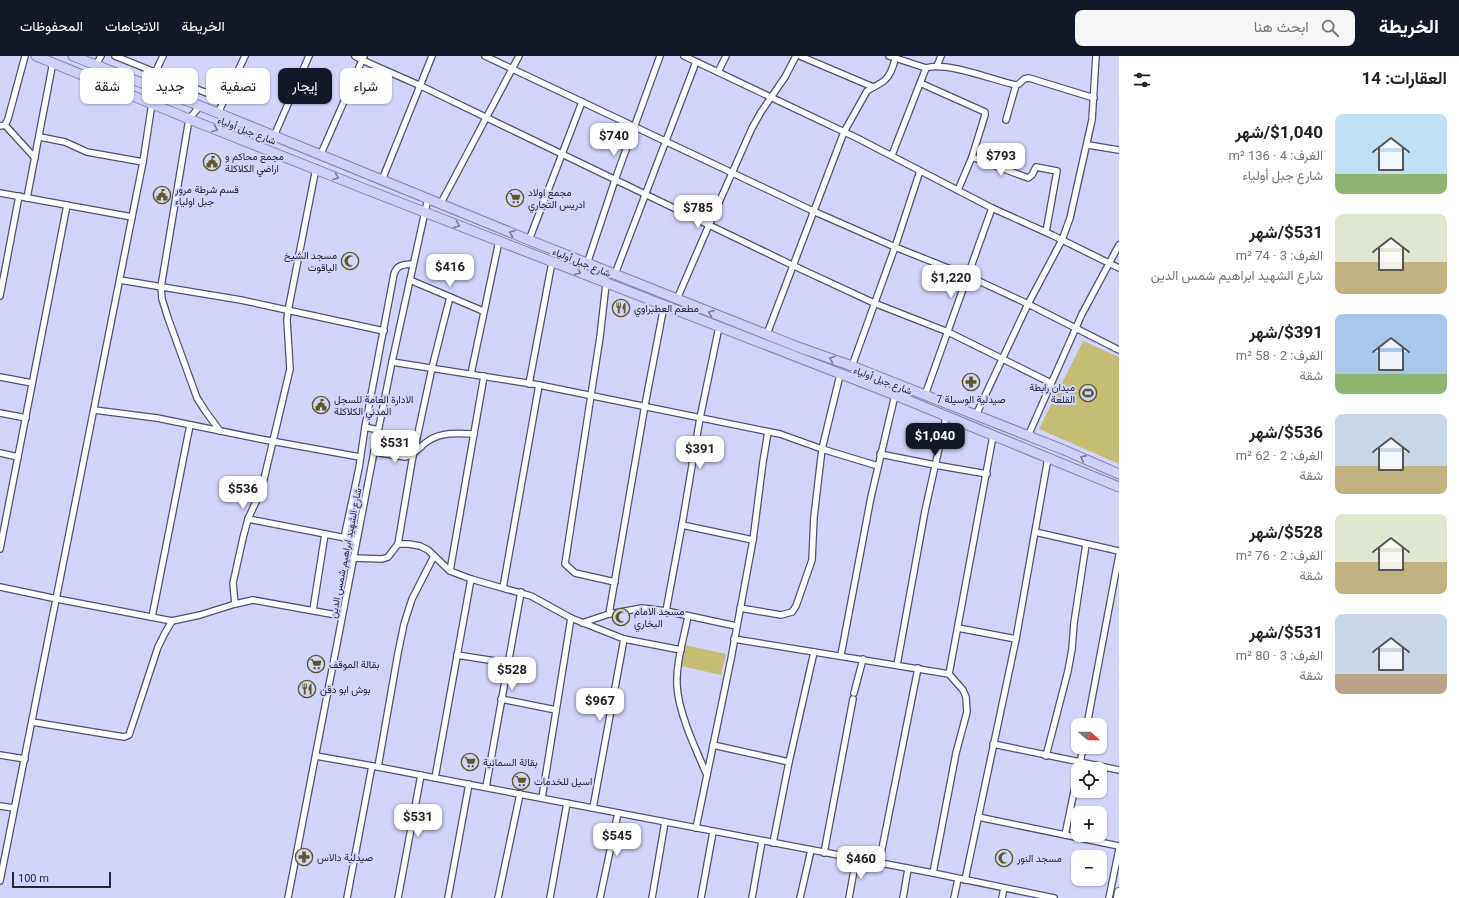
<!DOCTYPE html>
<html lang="ar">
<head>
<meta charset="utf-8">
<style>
	:root { --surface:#fff; --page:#f6f6f6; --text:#202124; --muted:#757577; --accent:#111827 }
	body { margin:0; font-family:Roboto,Vazirmatn,sans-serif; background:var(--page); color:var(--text); direction:rtl; height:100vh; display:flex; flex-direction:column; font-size:15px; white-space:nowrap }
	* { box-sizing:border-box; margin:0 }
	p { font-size:13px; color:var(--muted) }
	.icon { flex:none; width:22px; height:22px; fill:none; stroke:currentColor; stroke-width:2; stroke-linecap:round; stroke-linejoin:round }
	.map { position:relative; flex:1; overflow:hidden; direction:ltr }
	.details { display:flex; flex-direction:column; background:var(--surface); width:340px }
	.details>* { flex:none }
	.banner { position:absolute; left:12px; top:12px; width:380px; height:36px; direction:rtl; display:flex; gap:8px }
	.needle { width:26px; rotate:110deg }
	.fabs { position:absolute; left:1071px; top:662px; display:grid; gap:8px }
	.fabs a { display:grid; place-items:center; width:36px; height:36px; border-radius:8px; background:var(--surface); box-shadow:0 1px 3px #0004; font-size:20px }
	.scale { position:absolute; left:12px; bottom:10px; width:99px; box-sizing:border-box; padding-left:4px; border:2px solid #262634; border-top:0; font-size:11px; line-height:14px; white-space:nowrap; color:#262634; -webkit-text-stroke:3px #d2d4fa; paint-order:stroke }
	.price { position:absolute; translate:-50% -34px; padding:0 9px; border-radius:8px; background:#fff; color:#222; font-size:13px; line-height:26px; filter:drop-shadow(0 1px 2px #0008) }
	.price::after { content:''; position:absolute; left:50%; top:24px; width:12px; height:9px; margin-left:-6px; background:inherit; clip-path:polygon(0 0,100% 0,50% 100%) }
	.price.selected { background:var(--accent); color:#fff }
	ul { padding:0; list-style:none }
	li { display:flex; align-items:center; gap:12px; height:100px; padding:0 12px }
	li span { display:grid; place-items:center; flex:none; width:112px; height:80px; border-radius:8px; color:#555 }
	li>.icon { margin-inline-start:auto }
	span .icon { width:48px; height:48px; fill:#fffc; stroke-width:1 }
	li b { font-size:17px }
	h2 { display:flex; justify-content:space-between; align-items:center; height:48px; padding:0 12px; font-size:17px }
	.tag { padding:0 14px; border-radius:8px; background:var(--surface); box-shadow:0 1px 3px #0004; font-size:14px; line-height:36px }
	.tag.selected { background:var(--accent); color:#fff }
	header { display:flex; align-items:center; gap:24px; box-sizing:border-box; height:56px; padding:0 20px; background:var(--accent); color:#fff }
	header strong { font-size:19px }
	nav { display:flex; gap:22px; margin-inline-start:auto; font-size:14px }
	.search { width:280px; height:36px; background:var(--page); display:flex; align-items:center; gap:10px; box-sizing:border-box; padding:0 14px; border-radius:8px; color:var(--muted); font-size:15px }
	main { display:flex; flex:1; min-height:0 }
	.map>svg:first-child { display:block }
	.green { fill:#c4bd73 }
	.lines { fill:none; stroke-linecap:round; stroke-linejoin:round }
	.street-casing { stroke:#505171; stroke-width:8 }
	.secondary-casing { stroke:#505171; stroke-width:10 }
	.primary-casing { stroke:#8081b1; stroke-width:11 }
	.street { stroke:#fff; stroke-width:5.5 }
	.secondary { stroke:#fff; stroke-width:8 }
	.primary { stroke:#d0d1f8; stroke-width:9 }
	.oneway { stroke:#7b7c96 }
	.labels { text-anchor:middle; stroke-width:4; stroke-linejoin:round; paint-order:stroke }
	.street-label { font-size:10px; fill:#262634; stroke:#d2d4fa }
	.poi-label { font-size:10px; fill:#262634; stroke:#d2d4fa; text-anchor:start }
</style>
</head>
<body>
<header>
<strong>الخريطة</strong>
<div class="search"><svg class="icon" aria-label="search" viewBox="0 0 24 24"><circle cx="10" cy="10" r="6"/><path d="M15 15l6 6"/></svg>ابحث هنا</div>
<nav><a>الخريطة</a><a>الاتجاهات</a><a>المحفوظات</a></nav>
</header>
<main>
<section class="details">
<h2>العقارات: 14<svg class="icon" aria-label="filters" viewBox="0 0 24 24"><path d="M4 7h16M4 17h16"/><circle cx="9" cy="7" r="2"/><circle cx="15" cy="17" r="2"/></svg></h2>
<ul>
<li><span style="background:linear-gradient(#bfe0f5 75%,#8fb573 0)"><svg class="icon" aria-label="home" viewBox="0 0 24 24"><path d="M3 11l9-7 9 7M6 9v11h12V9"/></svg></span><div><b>$1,040/شهر</b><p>الغرف: 4 · 136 m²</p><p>شارع جبل أولياء</p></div></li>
<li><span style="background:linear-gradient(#dfe7d0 60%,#c2b280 0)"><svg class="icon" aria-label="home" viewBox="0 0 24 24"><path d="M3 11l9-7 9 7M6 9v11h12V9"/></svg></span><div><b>$531/شهر</b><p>الغرف: 3 · 74 m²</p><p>شارع الشهيد ابراهيم شمس الدين</p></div></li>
<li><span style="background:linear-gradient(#a9c7e8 75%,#8fb573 0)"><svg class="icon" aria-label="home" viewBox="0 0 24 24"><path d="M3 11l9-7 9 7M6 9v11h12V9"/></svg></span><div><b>$391/شهر</b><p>الغرف: 2 · 58 m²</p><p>شقة</p></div></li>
<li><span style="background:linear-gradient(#c9d6e8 65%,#c2b280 0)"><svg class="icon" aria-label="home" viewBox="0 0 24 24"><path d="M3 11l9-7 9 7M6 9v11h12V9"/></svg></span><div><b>$536/شهر</b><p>الغرف: 2 · 62 m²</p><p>شقة</p></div></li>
<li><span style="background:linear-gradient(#dfe7d0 60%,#c2b280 0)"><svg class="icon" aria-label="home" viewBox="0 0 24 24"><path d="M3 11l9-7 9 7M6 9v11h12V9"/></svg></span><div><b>$528/شهر</b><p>الغرف: 2 · 76 m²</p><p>شقة</p></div></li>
<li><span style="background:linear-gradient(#c9d6e8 75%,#b9a48a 0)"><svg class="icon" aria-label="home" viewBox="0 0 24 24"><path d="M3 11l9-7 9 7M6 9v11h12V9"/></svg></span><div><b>$531/شهر</b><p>الغرف: 3 · 80 m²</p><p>شقة</p></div></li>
</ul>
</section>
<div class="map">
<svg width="1119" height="842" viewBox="0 0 1119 842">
	<rect width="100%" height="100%" fill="#d2d4fa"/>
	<g class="green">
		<path d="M1083,285L1119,301V408L1039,373Z"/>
		<path d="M685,589L726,598L721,619L681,610Z"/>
	</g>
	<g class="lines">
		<defs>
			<g id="street">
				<path d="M115,0L224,44"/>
				<path d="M355,0L362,4L421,30L792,209L874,247L948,276L1051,327"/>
				<path d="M485,0L813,155L895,191L968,220L1028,248L1119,294"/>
				<path d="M684,0L857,82L992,152L1052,179L1119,212"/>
				<path d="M800,0L873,31"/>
				<path d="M889,0L926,12C946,5 993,24 1016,29L1019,28L1024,23L1029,22L1094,42"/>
				<path d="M96,9L101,0"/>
				<path d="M937,10L941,0"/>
				<path d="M718,16L726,0"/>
				<path d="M155,17L163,0"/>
				<path d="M920,27L985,56V59L972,101L958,134"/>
				<path d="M175,40L181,27"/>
				<path d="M200,50L189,63L161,231L162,243L168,262L197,342L206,356L220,375"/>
				<path d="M218,57L245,0"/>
				<path d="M1006,64L1016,29"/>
				<path d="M5,69L35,102"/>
				<path d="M0,70L5,69L8,63L25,0"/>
				<path d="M274,80L309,0"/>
				<path d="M40,81L65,86L87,96L143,106"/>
				<path d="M1088,89L1119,94"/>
				<path d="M892,99L926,12"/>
				<path d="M320,100L364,0"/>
				<path d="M972,101L1028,122L1032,119L1036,111L1057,115L1046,176"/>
				<path d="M382,124L432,0"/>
				<path d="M0,137L132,161"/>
				<path d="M27,142L53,6"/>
				<path d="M441,147L519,0"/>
				<path d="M529,184L582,46"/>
				<path d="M587,208L615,124L660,0"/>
				<path d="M615,218L696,6"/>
				<path d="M120,224L241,244L384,275"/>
				<path d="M410,224L483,255"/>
				<path d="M606,228L600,281L565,508L575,517L615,526"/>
				<path d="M0,240L19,140"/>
				<path d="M677,243L709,169L752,72L761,56L785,21L796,0"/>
				<path d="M767,278L844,76L867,35C873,31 879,29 885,24C891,19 894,8 896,0"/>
				<path d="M392,306L539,329L780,378L822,393L878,410"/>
				<path d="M852,310L895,191L920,115"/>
				<path d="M471,318L499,185"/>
				<path d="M0,321L32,327"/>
				<path d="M529,328L552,206"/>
				<path d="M925,339L992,152"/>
				<path d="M94,354L157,362L260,383L360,401"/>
				<path d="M0,357L26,362"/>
				<path d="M976,359L1028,248L1062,184L1070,162L1092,64L1096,0"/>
				<path d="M365,371L378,374"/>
				<path d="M1028,380L1082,258L1119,189"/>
				<path d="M374,396L405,401C415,399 419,391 428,385C441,376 458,377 474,378"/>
				<path d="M0,397L18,401"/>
				<path d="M880,398L935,409L987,418"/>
				<path d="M248,463L356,484"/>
				<path d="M682,469L753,484"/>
				<path d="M1035,476L1119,495"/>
				<path d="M344,482L359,412L365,371L394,218C397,208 404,209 413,208"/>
				<path d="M398,488L412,405L432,312L450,241"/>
				<path d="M0,493L67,149"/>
				<path d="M353,502L382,503L388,501L398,488H409L420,490L428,494L450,515L471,523L531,540L571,562L542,742"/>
				<path d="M450,515L484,320"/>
				<path d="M0,531L57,543L172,565L200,559L235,548L253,544L342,560"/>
				<path d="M503,532L539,329"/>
				<path d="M235,548L233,527L243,482L248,463L260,437L264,423L290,313L287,264L288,255L316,112"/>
				<path d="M740,552L781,559L792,556L796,550L812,504L814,461L822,393L840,319"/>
				<path d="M313,554L325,478"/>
				<path d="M666,555L682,469L700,362L719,271"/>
				<path d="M609,558L645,349L664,250"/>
				<path d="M688,560C684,582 676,606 677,629C678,656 696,694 707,719"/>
				<path d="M152,561L190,369"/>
				<path d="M571,562L624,583L681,594"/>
				<path d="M582,567L609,558L642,552L666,555L736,570"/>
				<path d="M958,572L1016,583"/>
				<path d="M734,583L949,618L963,634L966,641L967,656L956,697L933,817"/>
				<path d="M457,599L508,607"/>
				<path d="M841,599L871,441L895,339"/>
				<path d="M897,609L925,455L946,361"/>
				<path d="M949,618L993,380"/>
				<path d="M854,637L863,603"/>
				<path d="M501,643L556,654"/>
				<path d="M32,666L124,681L129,679L158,591L165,577L172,565"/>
				<path d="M1087,669L1119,499"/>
				<path d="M993,688L1119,714"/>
				<path d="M713,689L789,706"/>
				<path d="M0,699L25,703"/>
				<path d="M316,700L378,711L933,817L1054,842"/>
				<path d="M1046,700L1068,615L1072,593L1074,567L1086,488"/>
				<path d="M378,711L398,597L404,568L412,543L434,500"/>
				<path d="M1079,713L1083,691"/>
				<path d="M435,722L471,523"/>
				<path d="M486,731L521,536"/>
				<path d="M0,750L14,752"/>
				<path d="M593,752L624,583"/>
				<path d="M978,761L1119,790"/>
				<path d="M696,772L731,603L753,484L763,406L768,376"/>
				<path d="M1065,779L1078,716"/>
				<path d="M773,787L789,706L814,596"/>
				<path d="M824,797L853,643"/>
				<path d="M879,808L918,612"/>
				<path d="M965,824L1016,583L1048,402"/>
				<path d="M0,825L132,161L143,106L152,47"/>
				<path d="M288,842L374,396L392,306L428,142"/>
				<path d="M347,842L372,710"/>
				<path d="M398,842L421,719"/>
				<path d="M448,842L469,728"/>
				<path d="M498,842L520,738"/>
				<path d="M550,842L567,747"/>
				<path d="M600,842L618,757"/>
				<path d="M652,842L665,766"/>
				<path d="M701,842L713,776"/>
				<path d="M752,842L762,785"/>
				<path d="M800,842L811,794"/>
				<path d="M849,842L856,803"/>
				<path d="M903,842L908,813"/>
				<path d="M954,842L958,823"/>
				<path d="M1002,842L1004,832"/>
				<path d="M1109,842L1119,793"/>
			</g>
			<path id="secondary" d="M1118,842L1119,836"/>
			<g id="primary">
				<path d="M36,0L189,63L360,131L895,339L1119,431"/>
				<path d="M73,0L218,57L529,184L798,291L852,310L1064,394L1119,418"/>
			</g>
		</defs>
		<use href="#street" class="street-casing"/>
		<use href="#secondary" class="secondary-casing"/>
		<use href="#primary" class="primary-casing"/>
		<use href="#street" class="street"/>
		<use href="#secondary" class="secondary"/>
		<use href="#primary" class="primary"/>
	</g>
	<defs><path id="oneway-chevron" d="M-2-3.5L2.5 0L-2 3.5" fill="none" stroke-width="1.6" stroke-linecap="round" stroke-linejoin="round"/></defs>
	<g class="oneway">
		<use href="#oneway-chevron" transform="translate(215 73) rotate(21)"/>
		<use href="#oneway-chevron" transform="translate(336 121) rotate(23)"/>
		<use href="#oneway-chevron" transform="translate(457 169) rotate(22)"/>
		<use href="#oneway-chevron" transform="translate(512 177) rotate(-158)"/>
		<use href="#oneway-chevron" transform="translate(578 216) rotate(22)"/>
		<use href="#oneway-chevron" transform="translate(711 257) rotate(-158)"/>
		<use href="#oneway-chevron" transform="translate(832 303) rotate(-161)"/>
		<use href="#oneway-chevron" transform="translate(1083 402) rotate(-156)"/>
	</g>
	<defs>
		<symbol id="civic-ring" viewBox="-11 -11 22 22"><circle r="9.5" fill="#d2d4fa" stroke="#5e5925" stroke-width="1.5"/><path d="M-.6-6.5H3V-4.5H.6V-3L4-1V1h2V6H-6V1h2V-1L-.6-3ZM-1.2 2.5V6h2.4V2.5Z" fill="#5e5925"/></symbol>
		<symbol id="supermarket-ring" viewBox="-11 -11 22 22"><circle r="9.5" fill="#d2d4fa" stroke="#5e5925" stroke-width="1.5"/><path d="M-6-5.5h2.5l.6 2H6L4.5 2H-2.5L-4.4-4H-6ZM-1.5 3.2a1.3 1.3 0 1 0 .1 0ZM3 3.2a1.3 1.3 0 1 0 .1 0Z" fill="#5e5925"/></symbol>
		<symbol id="mosque-ring" viewBox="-11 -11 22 22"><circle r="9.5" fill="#d2d4fa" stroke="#5e5925" stroke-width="1.5"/><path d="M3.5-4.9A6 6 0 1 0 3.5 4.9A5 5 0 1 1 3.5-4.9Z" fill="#5e5925"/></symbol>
		<symbol id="restaurant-ring" viewBox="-11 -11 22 22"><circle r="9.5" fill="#d2d4fa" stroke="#5e5925" stroke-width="1.5"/><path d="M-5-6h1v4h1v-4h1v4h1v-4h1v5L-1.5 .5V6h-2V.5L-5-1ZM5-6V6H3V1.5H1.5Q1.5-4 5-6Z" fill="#5e5925"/></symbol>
		<symbol id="pharmacy-ring" viewBox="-11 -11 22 22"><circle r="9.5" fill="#d2d4fa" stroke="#5e5925" stroke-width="1.5"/><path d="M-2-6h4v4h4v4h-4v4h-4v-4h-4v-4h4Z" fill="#5e5925"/></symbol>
		<symbol id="stadium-ring" viewBox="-11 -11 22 22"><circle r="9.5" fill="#d2d4fa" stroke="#5e5925" stroke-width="1.5"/><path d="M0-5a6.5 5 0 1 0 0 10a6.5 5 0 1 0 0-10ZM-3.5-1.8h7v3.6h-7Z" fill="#5e5925"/></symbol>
	</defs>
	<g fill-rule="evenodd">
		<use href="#civic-ring" x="202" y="96" width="20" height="20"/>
		<use href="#civic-ring" x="152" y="129" width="20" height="20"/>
		<use href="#supermarket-ring" x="505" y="132" width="20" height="20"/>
		<use href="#mosque-ring" x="340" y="195" width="20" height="20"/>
		<use href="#restaurant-ring" x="611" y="242" width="20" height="20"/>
		<use href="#pharmacy-ring" x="961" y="316" width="20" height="20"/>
		<use href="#stadium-ring" x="1078" y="327" width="20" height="20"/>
		<use href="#civic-ring" x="311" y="339" width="20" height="20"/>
		<use href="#mosque-ring" x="611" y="551" width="20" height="20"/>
		<use href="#supermarket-ring" x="306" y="598" width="20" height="20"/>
		<use href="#restaurant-ring" x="297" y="623" width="20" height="20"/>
		<use href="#supermarket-ring" x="460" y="696" width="20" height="20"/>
		<use href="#supermarket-ring" x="511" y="715" width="20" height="20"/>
		<use href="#pharmacy-ring" x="294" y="791" width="20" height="20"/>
		<use href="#mosque-ring" x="994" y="792" width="20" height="20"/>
	</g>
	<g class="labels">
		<g class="street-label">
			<text transform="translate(247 74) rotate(21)" y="4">شارع جبل أولياء</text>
			<text transform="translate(582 206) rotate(22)" y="4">شارع جبل أولياء</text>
			<text transform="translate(883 324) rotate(21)" y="4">شارع جبل أولياء</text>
			<text transform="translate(345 497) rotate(-79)" y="4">شارع الشهيد ابراهيم شمس الدين</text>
		</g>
		<g class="poi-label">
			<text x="225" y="104">مجمع محاكم و<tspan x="225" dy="12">اراضي الكلاكلة</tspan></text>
			<text x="175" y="137">قسم شرطة مرور<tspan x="175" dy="12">جبل اولياء</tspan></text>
			<text x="528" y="140">مجمع اولاد<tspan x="528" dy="12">ادريس التجاري</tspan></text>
			<text x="337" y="203" text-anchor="end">مسجد الشيخ<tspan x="337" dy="12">الياقوت</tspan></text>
			<text x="634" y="256">مطعم العطبراوي</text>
			<text x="1075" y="335" text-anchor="end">ميدان رابطة<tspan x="1075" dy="12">القلعة</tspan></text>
			<text x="334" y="347">الادارة العامة للسجل<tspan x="334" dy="12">المدني الكلاكلة</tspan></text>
			<text x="971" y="347" text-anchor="middle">صيدلية الوسيلة 7</text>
			<text x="634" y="559">مسجد الامام<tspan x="634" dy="12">البخاري</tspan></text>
			<text x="329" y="612">بقالة الموقف</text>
			<text x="320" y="637">بوش ابو دقن</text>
			<text x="483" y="710">بقالة السمانية</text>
			<text x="534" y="729">اسيل للخدمات</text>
			<text x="317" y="805">صيدلية دالاس</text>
			<text x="1017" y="806">مسجد النور</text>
		</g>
	</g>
</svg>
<div class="fabs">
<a><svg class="needle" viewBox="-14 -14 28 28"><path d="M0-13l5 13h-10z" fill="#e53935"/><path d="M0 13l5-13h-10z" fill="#757577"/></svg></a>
<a><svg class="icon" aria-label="locate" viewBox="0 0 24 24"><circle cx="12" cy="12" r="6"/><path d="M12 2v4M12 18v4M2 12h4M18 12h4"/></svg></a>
<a>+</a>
<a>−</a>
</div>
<div class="scale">100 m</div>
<b class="price" style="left:614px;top:101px">$740</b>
<b class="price" style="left:1001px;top:121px">$793</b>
<b class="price" style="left:698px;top:173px">$785</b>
<b class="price" style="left:450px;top:232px">$416</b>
<b class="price" style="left:951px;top:243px">$1,220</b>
<b class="price selected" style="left:935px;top:401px">$1,040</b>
<b class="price" style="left:395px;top:408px">$531</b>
<b class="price" style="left:700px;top:414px">$391</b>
<b class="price" style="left:243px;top:454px">$536</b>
<b class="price" style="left:512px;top:635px">$528</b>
<b class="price" style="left:600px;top:666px">$967</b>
<b class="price" style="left:418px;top:782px">$531</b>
<b class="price" style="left:617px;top:801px">$545</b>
<b class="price" style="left:861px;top:824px">$460</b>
<div class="banner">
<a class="tag">شراء</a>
<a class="tag selected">إيجار</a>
<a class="tag">تصفية</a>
<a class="tag">جديد</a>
<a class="tag">شقة</a>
</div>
</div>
</main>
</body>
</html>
